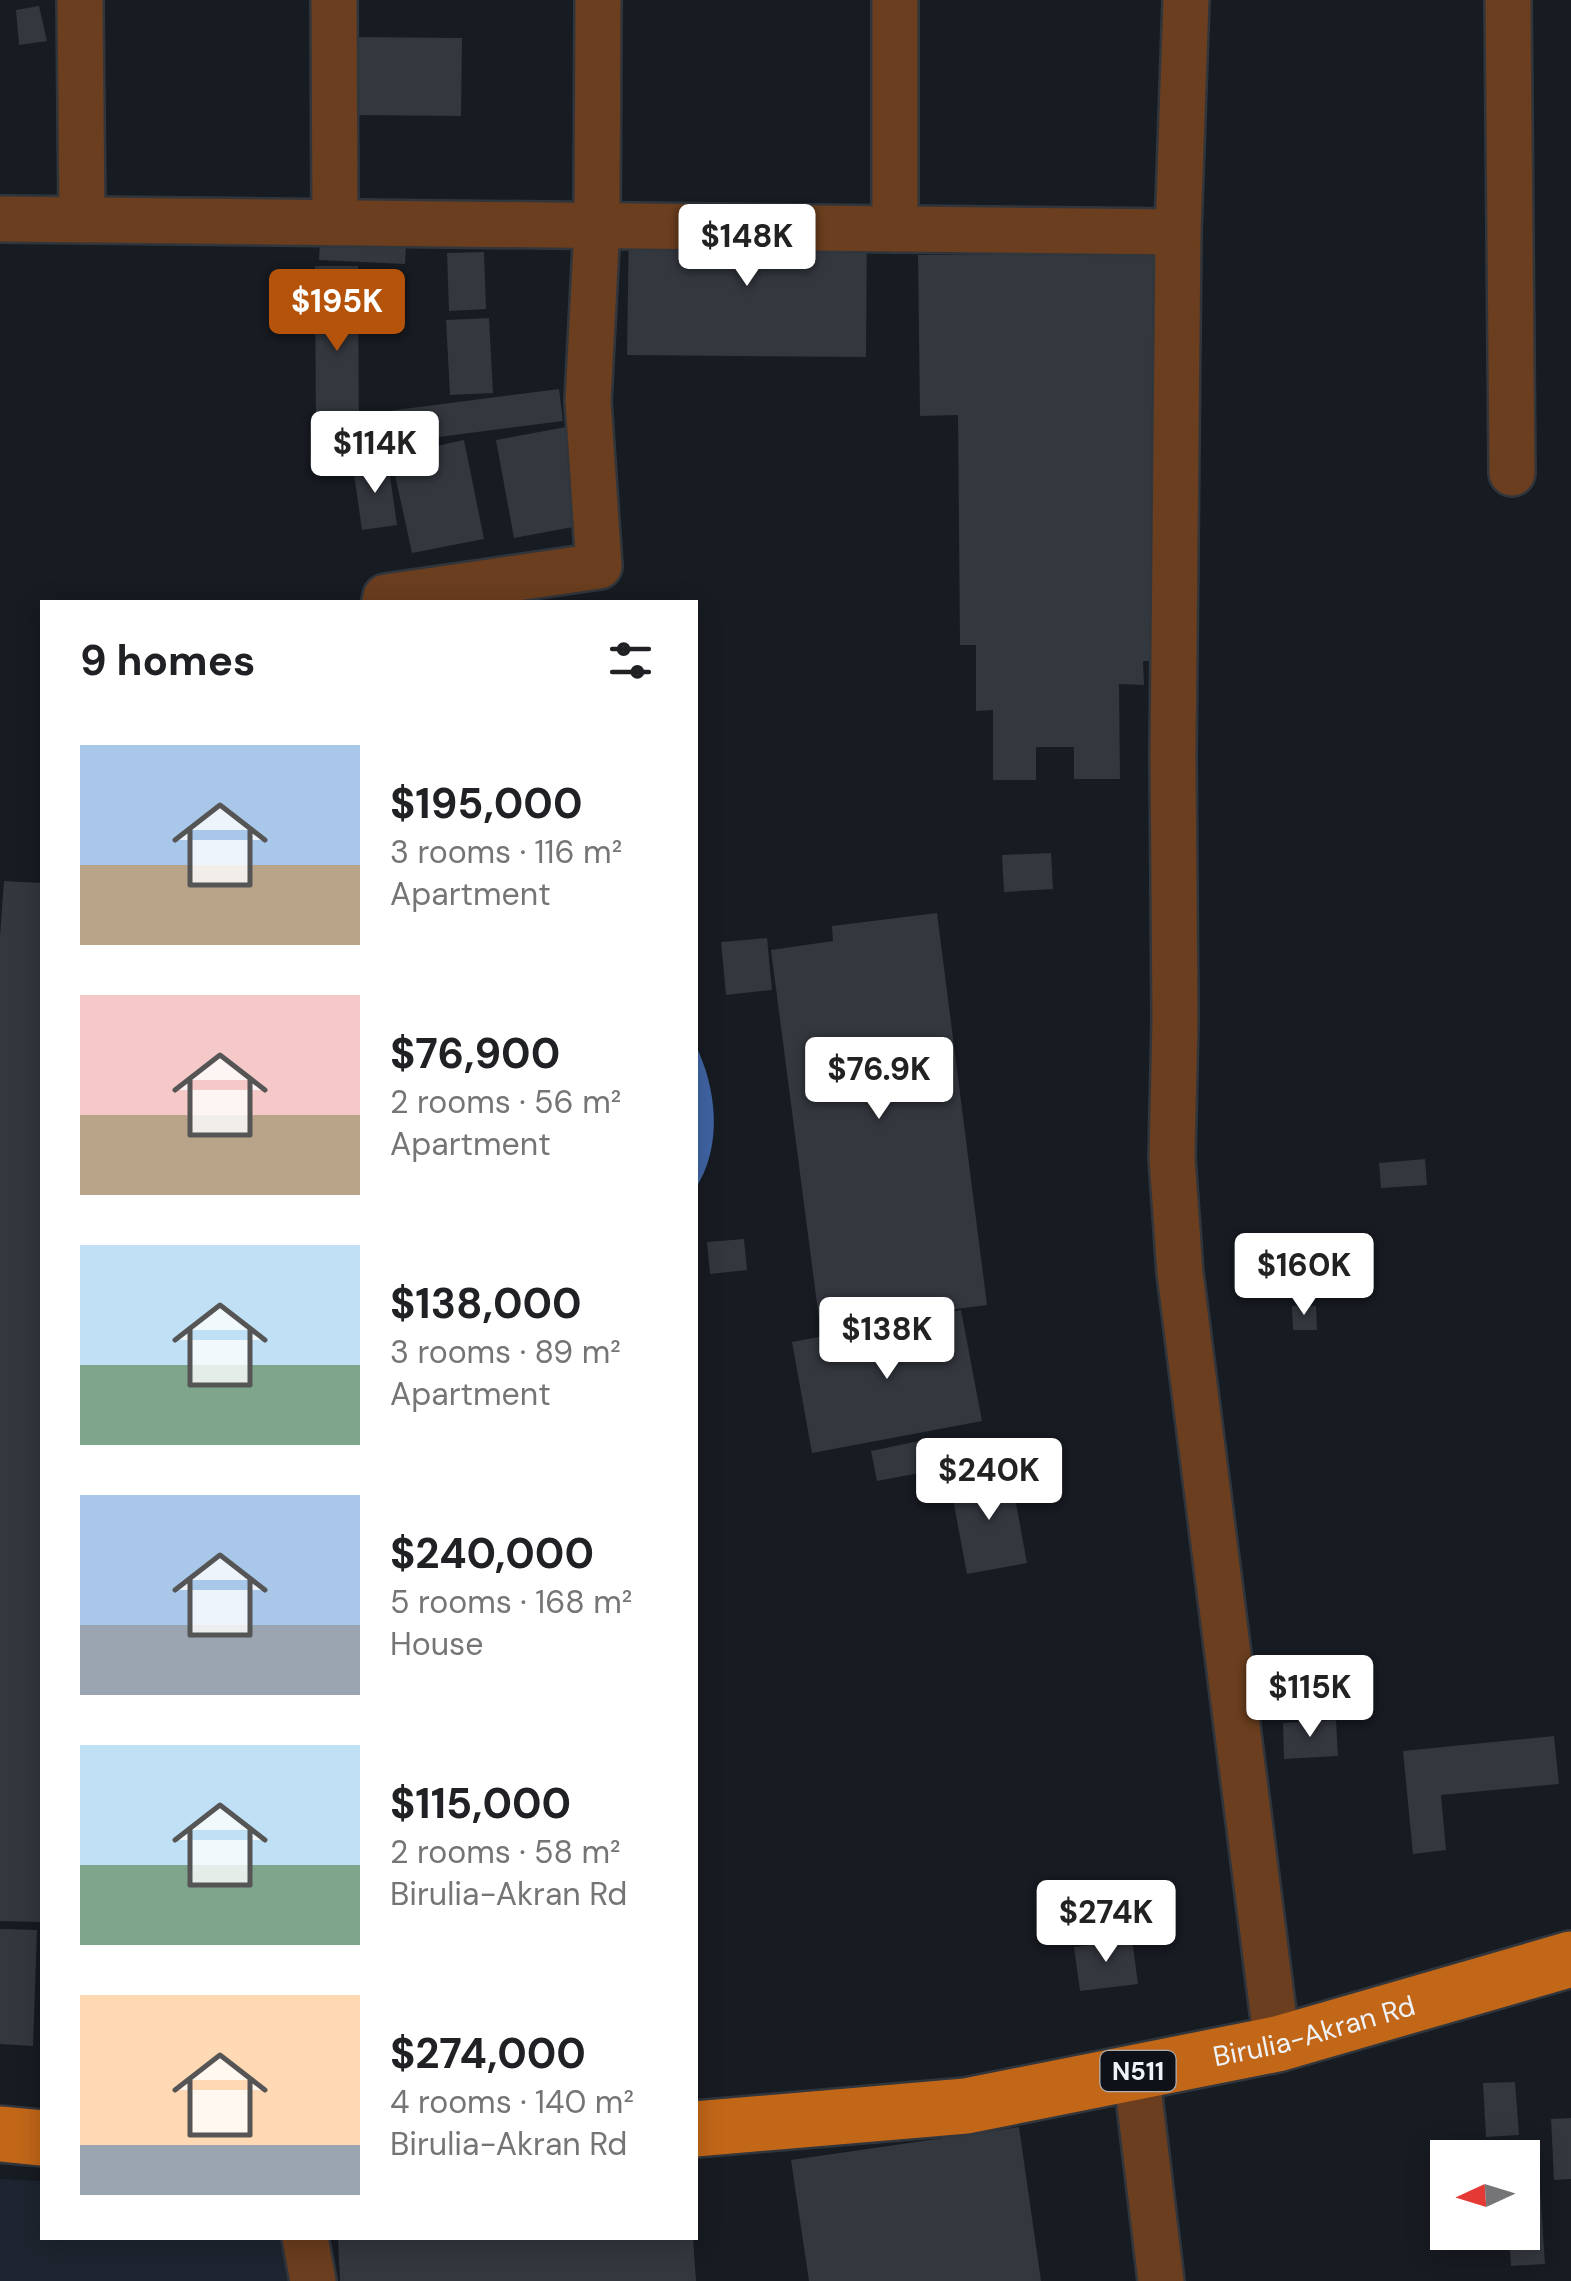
<!DOCTYPE html>
<html lang="en">
<head>
<meta charset="utf-8">
<style>
	:root { --surface:#fff; --page:#f2f2f2; --text:#202124; --muted:#757577; --accent:#b45309 }
	body { margin:0; font-family:"DM Sans",sans-serif; background:var(--page); color:var(--text); height:100vh; display:flex; flex-direction:column; font-size:38px; white-space:nowrap }
	* { box-sizing:border-box; margin:0 }
	p { font-size:32px; color:var(--muted) }
	.icon { flex:none; width:55px; height:55px; fill:none; stroke:currentColor; stroke-width:2; stroke-linecap:round; stroke-linejoin:round }
	.map { position:relative; flex:1; overflow:hidden }
	.drawer { position:absolute; left:40px; top:600px; width:658px; height:1640px; display:flex; flex-direction:column; background:var(--surface); border-radius:0px; box-shadow:0 5px 25px #0003 }
	.drawer>* { flex:none }
	.needle { width:65px; rotate:266deg }
	.controls { position:absolute; left:1430px; top:2140px; display:grid; gap:20px }
	.controls a { display:grid; place-items:center; width:110px; height:110px; border-radius:0px; background:var(--surface); box-shadow:0 5px 25px #0003; font-size:50px }
	.price { position:absolute; translate:-50% -85px; padding:0 22px; border-radius:10px; background:#fff; color:#222; font-size:32px; line-height:65px; filter:drop-shadow(0 2px 5px #0008) }
	.price::after { content:''; position:absolute; left:50%; top:60px; width:30px; height:22px; margin-left:-15px; background:inherit; clip-path:polygon(0 0,100% 0,50% 100%) }
	.price.on { background:var(--accent); color:#fff }
	ul { padding:0; list-style:none }
	li { display:flex; align-items:center; gap:30px; height:250px; padding:0 40px }
	li span { display:grid; place-items:center; flex:none; width:280px; height:200px; border-radius:0px; color:#555 }
	li>.icon { margin-inline-start:auto }
	span .icon { width:120px; height:120px; fill:#fffc; stroke-width:1 }
	li b { font-size:42px }
	h2 { display:flex; justify-content:space-between; align-items:center; height:120px; padding:0 40px; font-size:42px }
	.map>svg:first-child { display:block }
	.built { fill:#1e2530 }
	.water { fill:#4065a5 }
	.building { fill:#33373e }
	.lines { fill:none; stroke-linecap:round; stroke-linejoin:round }
	.minor-casing { stroke:#31353c; stroke-width:50 }
	.trunk-casing { stroke:#31353c; stroke-width:60 }
	.minor { stroke:#6a3e1e; stroke-width:45 }
	.trunk { stroke:#c26718; stroke-width:55 }
	.labels { text-anchor:middle; stroke-width:8; stroke-linejoin:round; paint-order:stroke }
	.shield { fill:#0e1218; stroke:#acafb4; stroke-width:2.5 }
	.shield-label { font-size:25px; font-weight:bold; fill:#eff2f7 }
	.street-label { font-size:28px; fill:#eff2f7; stroke:#0e1218 }
</style>
</head>
<body>
<div class="map">
<svg width="1571" height="2281" viewBox="0 0 1571 2281">
	<rect width="100%" height="100%" fill="#171b22"/>
	<path class="built" d="M0,2179L42,2181V2238H281L290,2281H0Z"/>
	<path class="water" d="M695,1044C717,1088 723,1147 695,1189Z"/>
	<g class="building">
		<path d="M39,6L47,41L19,45L16,10Z"/>
		<path d="M357,37L462,38L461,116L356,115Z"/>
		<path d="M629,220L867,222L866,357L627,355Z"/>
		<path d="M320,241L406,245L405,264L319,260Z"/>
		<path d="M484,252L486,309L449,311L447,253Z"/>
		<path d="M1155,254L1159,661H1143L1144,685L1119,684L1120,779H1074V747H1036V780H993V710L976,711V645H960L958,415L920,416L918,255Z"/>
		<path d="M315,266H358L359,443H316Z"/>
		<path d="M489,318L493,393L450,395L446,320Z"/>
		<path d="M559,389L563,421L370,446L365,414Z"/>
		<path d="M566,427L584,525L514,538L496,440Z"/>
		<path d="M464,440L484,539L412,553L391,456Z"/>
		<path d="M388,462L397,525L362,530L353,467Z"/>
		<path d="M1051,853L1053,889L1004,892L1002,855Z"/>
		<path d="M4,881L42,883V1922L0,1921V937Z"/>
		<path d="M937,913L987,1305L820,1327L771,950L833,941L832,926Z"/>
		<path d="M767,938L772,990L726,995L721,942Z"/>
		<path d="M1425,1159L1427,1185L1381,1188L1379,1163Z"/>
		<path d="M744,1239L747,1270L710,1274L707,1242Z"/>
		<path d="M1292,1306H1316L1317,1330H1293Z"/>
		<path d="M961,1310L982,1421L812,1453L792,1342Z"/>
		<path d="M919,1441L925,1472L877,1481L871,1451Z"/>
		<path d="M1010,1471L1027,1563L967,1574L950,1483Z"/>
		<path d="M1336,1720L1338,1756L1284,1759L1283,1723Z"/>
		<path d="M1554,1736L1559,1784L1441,1795L1446,1850L1413,1854L1403,1751Z"/>
		<path d="M0,1929L37,1930L33,2046L0,2044Z"/>
		<path d="M1132,1939L1138,1984L1080,1991L1074,1947Z"/>
		<path d="M1515,2082L1519,2135L1486,2137L1483,2083Z"/>
		<path d="M1571,2118V2179L1554,2180L1551,2119Z"/>
		<path d="M1019,2127L1041,2281H809L791,2160Z"/>
		<path d="M1539,2173L1545,2264L1511,2266L1509,2232H1522V2174Z"/>
		<path d="M338,2238H693L696,2281H340Z"/>
	</g>
	<g class="lines">
		<defs>
			<g id="minor">
				<path d="M80,0L82,220"/>
				<path d="M334,0L335,223"/>
				<path d="M1186,0L1178,232L1173,754L1175,1020L1172,1158L1180,1273L1277,2044"/>
				<path d="M1508,0L1512,473"/>
				<path d="M0,219L1178,232"/>
				<path d="M895,229V0"/>
				<path d="M385,602L386,597L599,566L588,401L597,226L598,0"/>
				<path d="M1136,2071L1161,2281"/>
				<path d="M305,2238L313,2281"/>
			</g>
			<g id="trunk">
				<path id="s1" d="M695,2129L966,2106L1277,2044L1571,1959"/>
				<path d="M0,2134L42,2138"/>
			</g>
		</defs>
		<use href="#minor" class="minor-casing"/>
		<use href="#trunk" class="trunk-casing"/>
		<use href="#minor" class="minor"/>
		<use href="#trunk" class="trunk"/>
	</g>
	<g class="labels">
		<rect class="shield" x="1100.5" y="2051" width="75" height="40" rx="8"/>
		<g class="shield-label">
			<text x="1138" y="2080">N511</text>
		</g>
		<g class="street-label">
			<text dy="10" stroke="none"><textPath href="#s1" startOffset="628">Birulia-Akran Rd</textPath></text>
		</g>
	</g>
</svg>
<div class="controls">
<a><svg class="needle" viewBox="-14 -14 28 28"><path d="M0-13l5 13h-10z" fill="#e53935"/><path d="M0 13l5-13h-10z" fill="#757577"/></svg></a>
</div>
<b class="price" style="left:747px;top:289px">$148K</b>
<b class="price on" style="left:337px;top:354px">$195K</b>
<b class="price" style="left:375px;top:496px">$114K</b>
<b class="price" style="left:879px;top:1122px">$76.9K</b>
<b class="price" style="left:1304px;top:1318px">$160K</b>
<b class="price" style="left:887px;top:1382px">$138K</b>
<b class="price" style="left:989px;top:1523px">$240K</b>
<b class="price" style="left:1310px;top:1740px">$115K</b>
<b class="price" style="left:1106px;top:1965px">$274K</b>
<section class="drawer">
<h2>9 homes<svg class="icon" aria-label="filters" viewBox="0 0 24 24"><path d="M4 7h16M4 17h16"/><circle cx="9" cy="7" r="2"/><circle cx="15" cy="17" r="2"/></svg></h2>
<ul>
<li><span style="background:linear-gradient(#a9c7e8 60%,#b9a48a 0)"><svg class="icon" aria-label="home" viewBox="0 0 24 24"><path d="M3 11l9-7 9 7M6 9v11h12V9"/></svg></span><div><b>$195,000</b><p>3 rooms · 116 m²</p><p>Apartment</p></div></li>
<li><span style="background:linear-gradient(#f6c9c9 60%,#b9a48a 0)"><svg class="icon" aria-label="home" viewBox="0 0 24 24"><path d="M3 11l9-7 9 7M6 9v11h12V9"/></svg></span><div><b>$76,900</b><p>2 rooms · 56 m²</p><p>Apartment</p></div></li>
<li><span style="background:linear-gradient(#bfe0f5 60%,#7fa58c 0)"><svg class="icon" aria-label="home" viewBox="0 0 24 24"><path d="M3 11l9-7 9 7M6 9v11h12V9"/></svg></span><div><b>$138,000</b><p>3 rooms · 89 m²</p><p>Apartment</p></div></li>
<li><span style="background:linear-gradient(#a9c7e8 65%,#9aa5b1 0)"><svg class="icon" aria-label="home" viewBox="0 0 24 24"><path d="M3 11l9-7 9 7M6 9v11h12V9"/></svg></span><div><b>$240,000</b><p>5 rooms · 168 m²</p><p>House</p></div></li>
<li><span style="background:linear-gradient(#bfe0f5 60%,#7fa58c 0)"><svg class="icon" aria-label="home" viewBox="0 0 24 24"><path d="M3 11l9-7 9 7M6 9v11h12V9"/></svg></span><div><b>$115,000</b><p>2 rooms · 58 m²</p><p>Birulia-Akran Rd</p></div></li>
<li><span style="background:linear-gradient(#ffd9b3 75%,#9aa5b1 0)"><svg class="icon" aria-label="home" viewBox="0 0 24 24"><path d="M3 11l9-7 9 7M6 9v11h12V9"/></svg></span><div><b>$274,000</b><p>4 rooms · 140 m²</p><p>Birulia-Akran Rd</p></div></li>
</ul>
</section>
</div>
</body>
</html>
